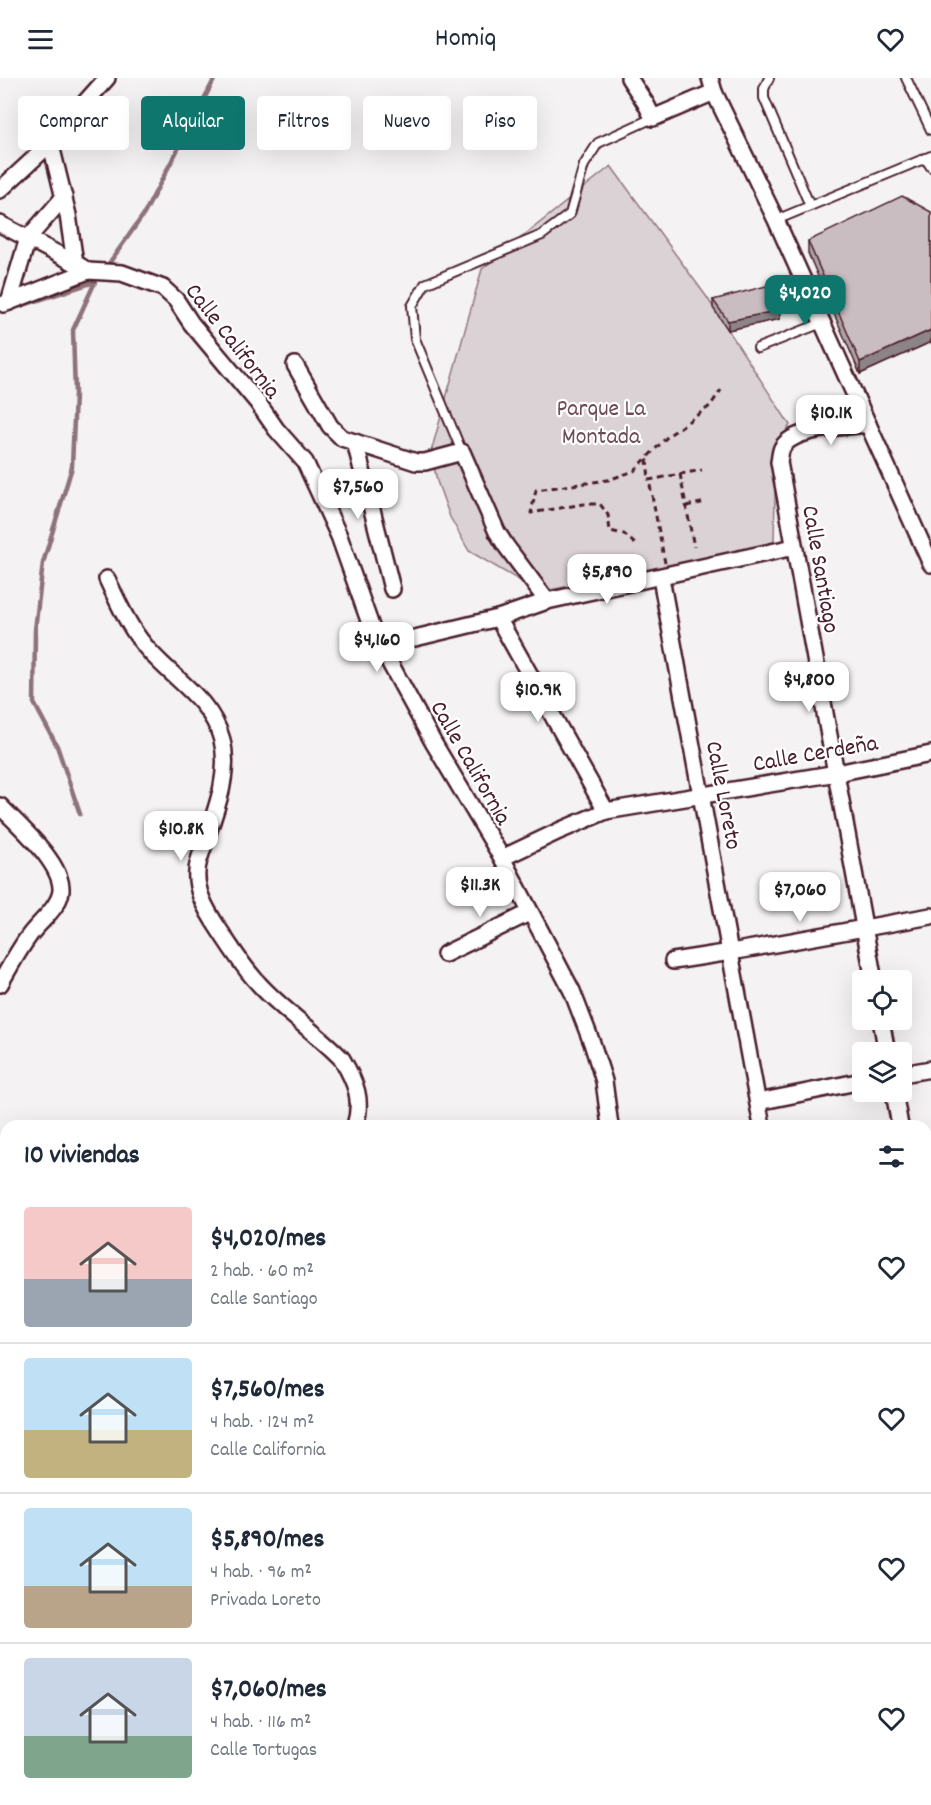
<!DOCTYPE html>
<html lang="es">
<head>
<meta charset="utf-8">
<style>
	:root { --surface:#fff; --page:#f2f2f3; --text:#1f2937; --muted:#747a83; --line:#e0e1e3; --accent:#0f766e }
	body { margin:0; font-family:Dekko,sans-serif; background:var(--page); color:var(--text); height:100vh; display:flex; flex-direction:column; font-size:22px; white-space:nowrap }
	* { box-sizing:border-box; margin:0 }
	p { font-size:20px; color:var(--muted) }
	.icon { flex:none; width:33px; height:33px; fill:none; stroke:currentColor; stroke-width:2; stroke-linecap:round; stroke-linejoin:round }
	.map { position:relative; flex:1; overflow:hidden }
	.details { position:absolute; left:0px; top:1042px; width:932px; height:686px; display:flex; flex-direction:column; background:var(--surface); border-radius:18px 18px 0 0; box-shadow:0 6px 24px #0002 }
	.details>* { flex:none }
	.guide { position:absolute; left:18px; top:18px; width:600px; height:54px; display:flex; gap:12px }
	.fabs { position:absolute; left:852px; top:892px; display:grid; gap:12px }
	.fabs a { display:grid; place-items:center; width:60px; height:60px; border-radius:6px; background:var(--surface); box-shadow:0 6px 24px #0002; font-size:30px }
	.price { position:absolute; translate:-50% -51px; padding:0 14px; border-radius:12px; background:#fff; color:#222; font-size:20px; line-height:39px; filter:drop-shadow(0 2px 3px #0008) }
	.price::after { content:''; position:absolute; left:50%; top:36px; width:18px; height:14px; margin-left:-9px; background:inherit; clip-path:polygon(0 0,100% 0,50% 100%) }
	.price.current { background:var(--accent); color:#fff }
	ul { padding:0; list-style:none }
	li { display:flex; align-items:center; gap:18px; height:150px; padding:0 24px }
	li+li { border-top:2px solid var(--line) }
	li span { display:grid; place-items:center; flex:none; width:168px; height:120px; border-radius:6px; color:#555 }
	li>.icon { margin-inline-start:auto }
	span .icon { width:72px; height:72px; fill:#fffc; stroke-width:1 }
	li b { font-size:26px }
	h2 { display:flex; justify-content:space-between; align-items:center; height:72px; padding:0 24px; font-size:26px }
	.pill { padding:0 21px; border-radius:6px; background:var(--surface); box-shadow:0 6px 24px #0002; font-size:21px; line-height:54px }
	.pill.current { background:var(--accent); color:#fff }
	header { display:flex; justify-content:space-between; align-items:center; height:78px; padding:0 24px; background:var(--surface); font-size:27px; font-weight:600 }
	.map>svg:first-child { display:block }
	.green { fill:#dbd2d5; stroke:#927880; stroke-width:1.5 }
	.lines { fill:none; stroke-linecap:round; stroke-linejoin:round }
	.stream { stroke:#8d727a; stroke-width:4.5 }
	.lane-casing { stroke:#4a1f2b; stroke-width:12 }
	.street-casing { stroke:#4a1f2b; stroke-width:20 }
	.highway-casing { stroke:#4a1f2b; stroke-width:32 }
	.path { stroke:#4a1f2b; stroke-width:3; stroke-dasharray:6 4.5; stroke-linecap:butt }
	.lane { stroke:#fff; stroke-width:8 }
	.street { stroke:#fff; stroke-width:15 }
	.highway { stroke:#fff; stroke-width:27 }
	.wall { fill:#aea3a6; stroke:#4a1f2b; stroke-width:1.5 }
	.shaded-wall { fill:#8d8487; stroke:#4a1f2b; stroke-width:1.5 }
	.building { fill:#cabdc1; stroke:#4a1f2b; stroke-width:1.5 }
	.labels { text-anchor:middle; stroke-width:4.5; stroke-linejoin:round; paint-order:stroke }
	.street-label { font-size:24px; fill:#4a1f2b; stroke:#fff }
	.park-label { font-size:24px; fill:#6e4c56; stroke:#fff }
</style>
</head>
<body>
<header><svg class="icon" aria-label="menu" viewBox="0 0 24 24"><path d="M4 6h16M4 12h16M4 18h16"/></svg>Homiq<svg class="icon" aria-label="heart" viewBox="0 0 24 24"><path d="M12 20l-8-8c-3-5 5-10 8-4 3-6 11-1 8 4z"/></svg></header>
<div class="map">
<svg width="931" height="1727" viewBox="0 0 931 1727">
	<rect width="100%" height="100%" fill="#f4f2f2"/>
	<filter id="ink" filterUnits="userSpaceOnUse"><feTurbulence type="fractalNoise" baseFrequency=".0167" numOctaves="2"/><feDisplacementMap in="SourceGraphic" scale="12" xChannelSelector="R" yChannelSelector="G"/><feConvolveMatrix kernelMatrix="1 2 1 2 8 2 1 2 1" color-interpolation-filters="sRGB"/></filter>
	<g filter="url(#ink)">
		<g class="green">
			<path d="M611,88L706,218L790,347L776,370L774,464L695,484L539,514L469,473L450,439L437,403L431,374L482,191Z"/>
			<path d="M0,1334L6,1339V1722H104L106,1727H0Z"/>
		</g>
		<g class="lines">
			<g class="stream">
				<path d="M105,191L144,136L215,0"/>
				<path d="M17,229L94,204"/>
				<path d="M80,736L57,668L34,625L35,552L43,485L72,389L75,316L73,252L95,204"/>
			</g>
			<defs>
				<g id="lane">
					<path d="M769,0L764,11V20L810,128"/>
					<path d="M906,0L931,52"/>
					<path d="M925,80L931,89"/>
					<path d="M776,142L931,78"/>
					<path d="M758,270L822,245"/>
					<path d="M462,374L415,261L412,228L425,206L542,157L570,136L584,87L598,65L653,40"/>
				</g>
				<g id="street">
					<path d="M629,0L646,26L653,40L714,14"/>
					<path d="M710,0L714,14L776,142L931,486"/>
					<path d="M50,63L68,137L75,185"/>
					<path d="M0,112L40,75L107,0"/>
					<path d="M0,146L75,185L88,193L122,195L163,210L176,222L191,245L258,325L276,351L305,384L339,458L373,554L433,664L502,780L572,913L592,965L604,1003L610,1048"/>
					<path d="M9,224L28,160L64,119"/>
					<path d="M4,226L88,193"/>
					<path d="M295,287L330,348L342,360L416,384H425L462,374L497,454L506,468L547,523"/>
					<path d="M868,346C846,349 793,349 782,370C780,374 780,380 779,384L874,903"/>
					<path d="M355,364L392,511"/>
					<path d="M661,500L762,1048"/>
					<path d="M107,501C118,524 128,548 145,568C170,599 211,620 222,662C232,702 210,745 199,782C191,808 206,832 220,853C232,871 243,889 258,905C283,933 316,954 342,981C356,1005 363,1022 355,1048"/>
					<path d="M498,540L606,733"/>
					<path d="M415,560L498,540L547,523L794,469"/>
					<path d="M0,728C18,747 63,785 61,813C59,830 38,845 29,858C18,873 9,890 0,906"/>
					<path d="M502,780L559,753L606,733L837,695L931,676"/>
					<path d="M445,876L529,835"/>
					<path d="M673,883L731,874L931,838"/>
					<path d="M881,942L887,975"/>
					<path d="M902,996L931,991"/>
					<path d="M894,1014L900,1048"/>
					<path d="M758,1024L862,1003"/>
					<path d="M926,1150H931"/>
					<path d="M0,1180L6,1184"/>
					<path d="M926,1198L931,1227"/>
					<path d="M926,1303L931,1302"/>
					<path d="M926,1460L931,1459"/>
					<path d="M926,1618L931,1616"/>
					<path d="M322,1727L324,1722"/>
				</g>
				<g id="highway">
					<path d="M0,1213L6,1217"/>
					<path d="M0,1253L6,1257"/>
					<path d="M686,1722L694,1727"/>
					<path d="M732,1722L739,1727"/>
				</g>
			</defs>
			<use href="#lane" class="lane-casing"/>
			<use href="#street" class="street-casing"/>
			<use href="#highway" class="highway-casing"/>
			<g class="path">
				<path d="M647,381L649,402"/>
				<path d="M680,396L694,469"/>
				<path d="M686,428L706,424"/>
				<path d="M635,466L624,456L610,453L608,437L600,426H584L531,435L536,412L608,402L634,393L668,358L710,328L721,312"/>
				<path d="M665,485L649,402L702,392"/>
			</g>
			<use href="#lane" class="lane"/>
			<use href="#street" class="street"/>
			<use href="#highway" class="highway"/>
		</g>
		<g class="wall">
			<path d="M931,134V264L860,296L808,175V163Z"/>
			<path d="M713,222L780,241L728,252L713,230Z"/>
		</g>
		<g class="shaded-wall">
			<path d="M780,232V241L728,252V243Z"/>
			<path d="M931,252V264L860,296V284Z"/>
		</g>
		<g class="building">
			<path d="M902,118L931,134V252L860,284L808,163Z"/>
			<path d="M774,206L780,218V232L728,243L713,222Z"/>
		</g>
	</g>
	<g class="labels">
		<g class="street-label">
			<text transform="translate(234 262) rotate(52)" y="8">Calle California</text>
			<text transform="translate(822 491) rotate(80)" y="8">Calle Santiago</text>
			<text transform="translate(815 674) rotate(-10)" y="8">Calle Cerdeña</text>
			<text transform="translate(472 684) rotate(60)" y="8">Calle California</text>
			<text transform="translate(725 717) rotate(79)" y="8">Calle Loreto</text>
		</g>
		<g class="park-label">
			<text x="601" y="337">Parque La<tspan x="601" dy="28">Montada</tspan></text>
		</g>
	</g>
</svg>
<div class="fabs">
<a><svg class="icon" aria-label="locate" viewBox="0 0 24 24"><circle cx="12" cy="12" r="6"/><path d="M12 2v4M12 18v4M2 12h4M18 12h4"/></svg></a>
<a><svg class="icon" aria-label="layers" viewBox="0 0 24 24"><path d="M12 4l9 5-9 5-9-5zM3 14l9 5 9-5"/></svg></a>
</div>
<b class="price current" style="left:805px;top:248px">$4,020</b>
<b class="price" style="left:831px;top:368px">$10.1K</b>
<b class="price" style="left:358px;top:442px">$7,560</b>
<b class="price" style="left:607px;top:527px">$5,890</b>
<b class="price" style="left:377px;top:595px">$4,160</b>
<b class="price" style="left:809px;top:635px">$4,800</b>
<b class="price" style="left:538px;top:645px">$10.9K</b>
<b class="price" style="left:181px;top:784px">$10.8K</b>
<b class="price" style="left:480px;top:840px">$11.3K</b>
<b class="price" style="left:800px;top:845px">$7,060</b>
<div class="guide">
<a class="pill">Comprar</a>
<a class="pill current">Alquilar</a>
<a class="pill">Filtros</a>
<a class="pill">Nuevo</a>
<a class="pill">Piso</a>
</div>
<section class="details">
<h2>10 viviendas<svg class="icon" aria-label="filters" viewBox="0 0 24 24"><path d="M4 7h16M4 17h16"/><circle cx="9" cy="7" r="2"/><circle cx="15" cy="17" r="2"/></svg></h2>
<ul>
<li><span style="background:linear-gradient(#f6c9c9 60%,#9aa5b1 0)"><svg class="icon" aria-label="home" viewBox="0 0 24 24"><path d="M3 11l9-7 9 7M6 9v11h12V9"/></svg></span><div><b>$4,020/mes</b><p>2 hab. · 60 m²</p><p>Calle Santiago</p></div><svg class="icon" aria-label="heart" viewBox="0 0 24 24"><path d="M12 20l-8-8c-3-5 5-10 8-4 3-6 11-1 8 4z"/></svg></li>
<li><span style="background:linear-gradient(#bfe0f5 60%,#c2b280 0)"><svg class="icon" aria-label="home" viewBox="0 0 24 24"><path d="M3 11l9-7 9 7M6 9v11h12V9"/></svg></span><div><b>$7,560/mes</b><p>4 hab. · 124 m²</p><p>Calle California</p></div><svg class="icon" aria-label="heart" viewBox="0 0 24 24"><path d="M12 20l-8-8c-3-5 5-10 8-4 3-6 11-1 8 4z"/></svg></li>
<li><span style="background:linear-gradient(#bfe0f5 65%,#b9a48a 0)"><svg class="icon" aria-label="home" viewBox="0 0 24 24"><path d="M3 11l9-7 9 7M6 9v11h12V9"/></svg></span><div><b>$5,890/mes</b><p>4 hab. · 96 m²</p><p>Privada Loreto</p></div><svg class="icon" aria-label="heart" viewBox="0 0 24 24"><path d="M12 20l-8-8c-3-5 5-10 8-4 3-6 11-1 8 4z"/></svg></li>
<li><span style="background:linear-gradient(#c9d6e8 65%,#7fa58c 0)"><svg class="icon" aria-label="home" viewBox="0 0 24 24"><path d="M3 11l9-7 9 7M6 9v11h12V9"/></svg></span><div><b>$7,060/mes</b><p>4 hab. · 116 m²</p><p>Calle Tortugas</p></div><svg class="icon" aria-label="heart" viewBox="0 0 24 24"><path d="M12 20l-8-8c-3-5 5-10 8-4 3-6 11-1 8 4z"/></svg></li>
</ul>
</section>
</div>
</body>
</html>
